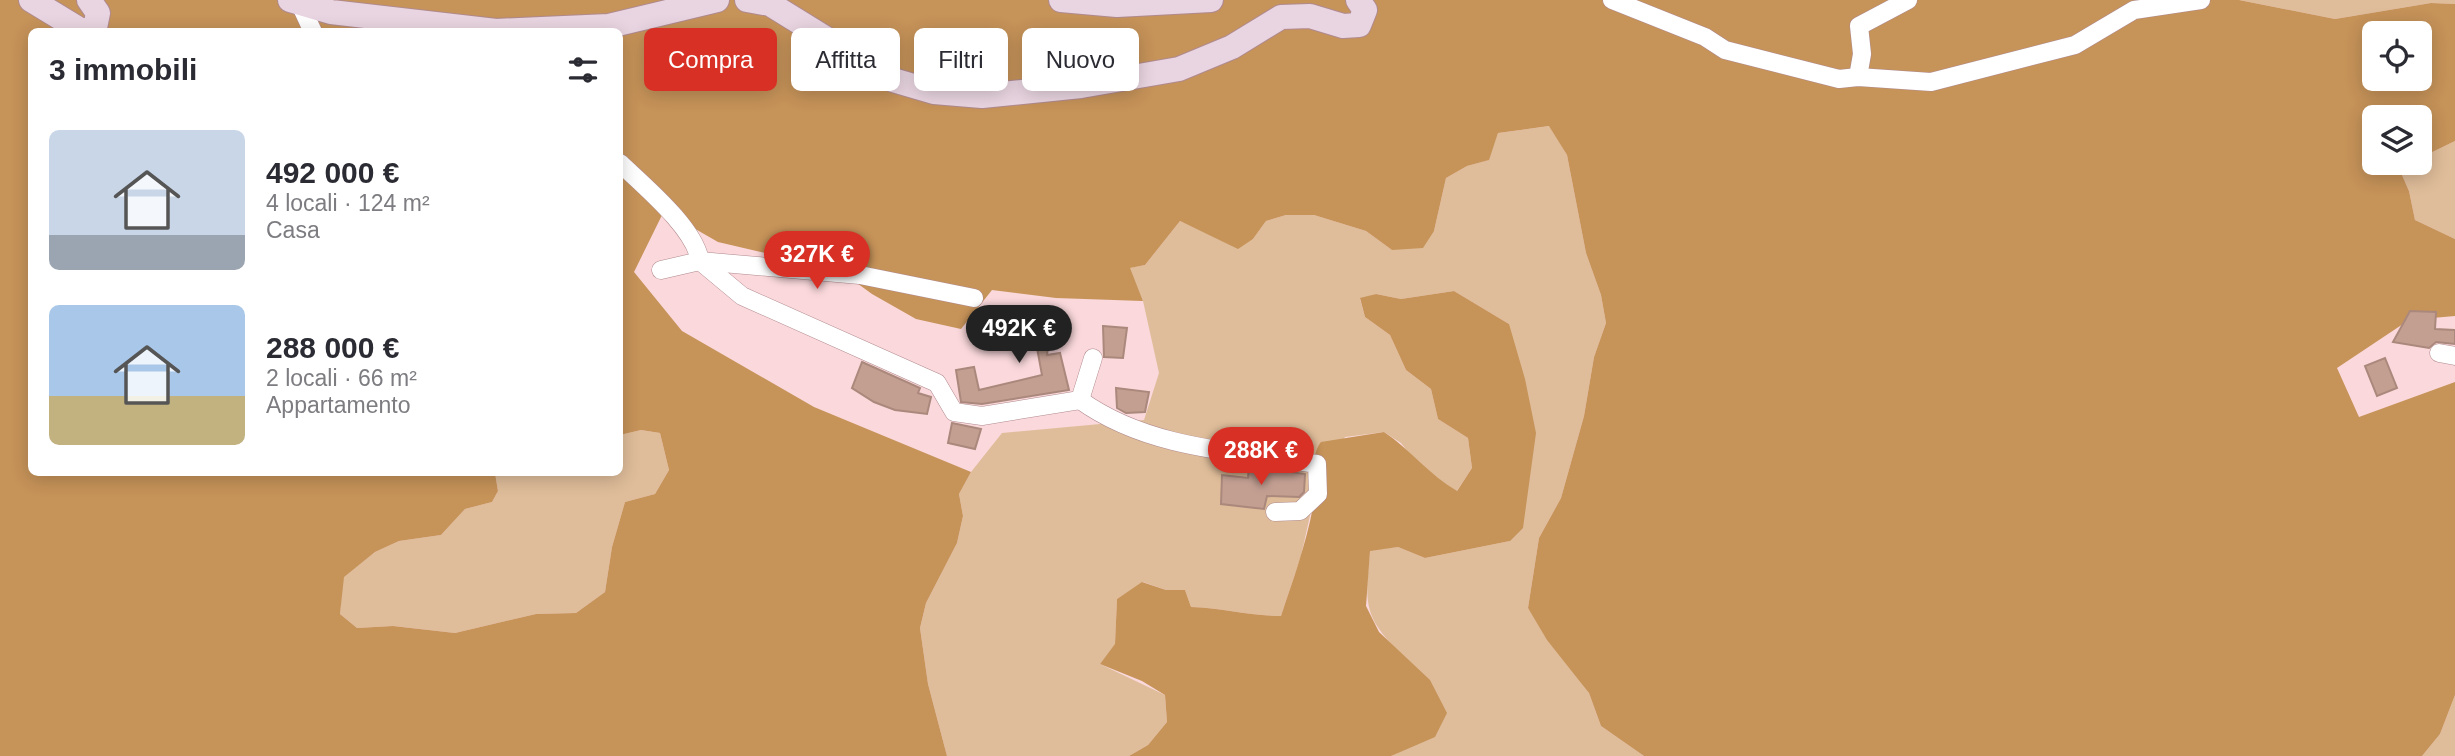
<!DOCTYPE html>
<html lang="it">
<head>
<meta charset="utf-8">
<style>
	:root { --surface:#fff; --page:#f2f2f3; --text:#2b2b33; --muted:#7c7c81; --accent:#d93025 }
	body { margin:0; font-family:Arial,sans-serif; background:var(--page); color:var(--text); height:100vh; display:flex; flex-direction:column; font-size:26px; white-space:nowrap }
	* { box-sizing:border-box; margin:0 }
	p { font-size:23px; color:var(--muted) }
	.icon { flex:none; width:38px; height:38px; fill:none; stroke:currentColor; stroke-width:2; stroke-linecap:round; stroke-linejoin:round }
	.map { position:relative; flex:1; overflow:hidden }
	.drawer { position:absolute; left:28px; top:28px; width:595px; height:448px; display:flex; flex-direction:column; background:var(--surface); border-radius:10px; box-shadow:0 4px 18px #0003 }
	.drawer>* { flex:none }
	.hud { position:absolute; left:644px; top:28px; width:665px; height:63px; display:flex; gap:14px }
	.tools { position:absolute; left:2362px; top:21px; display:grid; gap:14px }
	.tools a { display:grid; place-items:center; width:70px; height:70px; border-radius:10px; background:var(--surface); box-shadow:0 4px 18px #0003; font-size:35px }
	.price { position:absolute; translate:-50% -60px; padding:0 16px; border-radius:24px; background:var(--accent); color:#fff; font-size:23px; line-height:46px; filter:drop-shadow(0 2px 4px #0008) }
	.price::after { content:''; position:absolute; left:50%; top:42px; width:21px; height:16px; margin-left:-10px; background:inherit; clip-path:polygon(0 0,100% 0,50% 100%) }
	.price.active { background:#222; color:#fff }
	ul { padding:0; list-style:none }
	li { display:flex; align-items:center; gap:21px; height:175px; padding:0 21px }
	li span { display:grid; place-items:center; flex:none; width:196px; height:140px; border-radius:10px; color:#555 }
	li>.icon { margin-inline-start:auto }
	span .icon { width:84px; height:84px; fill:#fffc; stroke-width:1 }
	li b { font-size:30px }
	h2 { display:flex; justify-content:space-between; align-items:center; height:84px; padding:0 21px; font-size:30px }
	.tag { padding:0 24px; border-radius:10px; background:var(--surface); box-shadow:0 4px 18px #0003; font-size:24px; line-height:63px }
	.tag.active { background:var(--accent); color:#fff }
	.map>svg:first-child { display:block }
	.green { fill:#dfbd9a }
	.forest { fill:#c69359; fill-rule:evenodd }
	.building { fill:#c39f92; stroke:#ab887c; stroke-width:2 }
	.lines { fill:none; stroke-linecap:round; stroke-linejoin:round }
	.street-casing { stroke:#b08a8e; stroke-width:19 }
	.secondary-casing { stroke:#b08a8e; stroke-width:26 }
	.street { stroke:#fff; stroke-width:18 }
	.secondary { stroke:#e9d5e1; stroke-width:24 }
</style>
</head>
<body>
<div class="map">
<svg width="2455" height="756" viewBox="0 0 2455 756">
	<rect width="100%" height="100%" fill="#fad8db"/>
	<g class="green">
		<path d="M2239,0H2455V4L2431,3L2335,19Z"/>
		<path d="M1550,126L1567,155L1586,253L1601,295L1606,323L1594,357L1584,416L1561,498L1539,538L1528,608L1589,693L1601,726L1644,756H1391L1403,750L1399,652C1361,614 1366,601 1370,550L1398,547L1425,558L1510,541L1509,324L1454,291L1401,299L1376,294L1360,299L1365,317L1390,335L1406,370L1431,389L1438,419L1468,438L1472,468L1456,492L1415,461L1401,443L1384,432L1345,437L1315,493L1301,556L1281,616C1251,616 1222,608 1191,607L1185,590H1166L1143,582L1117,599L1115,645L1100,664L1165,695L1167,722L1148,745L1129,756H947L928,684L920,628L926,603L957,543L963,516L959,494L971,472L1002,433L1144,420L1159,373L1143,301L1129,268L1145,265L1180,221L1238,248L1253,239L1266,221L1286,215H1314L1366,231L1392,250L1434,231L1446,178L1467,166L1488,160L1498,133Z"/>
		<path d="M2455,141V239L2415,220L2409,191L2398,166L2420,163V158Z"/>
		<path d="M641,430L660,433L669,470L655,494L625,502L612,547L605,592L576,613L536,614L455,633L393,626L357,628L340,614L343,577L375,552L399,541L441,535L465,509L492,502L498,491L495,473L620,472V435Z"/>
		<path d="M2455,695V756H2422L2440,734Z"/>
	</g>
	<g class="forest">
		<path d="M0,0H2239L2335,19L2431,3L2455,4V141L2420,158V117H2375V163H2407L2398,166L2409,191L2415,220L2455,239V316L2409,320L2337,368L2359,417L2455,382V695L2440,734L2422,756H1644L1601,726L1589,693L1547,640L1528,608L1539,538L1561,498L1584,416L1594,357L1606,323L1601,295L1586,253L1567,155L1549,126L1498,133L1489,160L1467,166L1446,178L1434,231L1423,248L1392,250L1366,231L1314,215H1286L1266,221L1253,239L1238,249L1180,221L1145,265L1130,268L1143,301L1056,298L992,290L961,329L916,319L872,294L839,270L718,242L664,211L634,272L682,331L814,407L971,472L959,494L963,516L957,543L926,603L920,628L928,684L947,756H0ZM32,32H620V435L641,430L660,433L669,470L655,494L625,502L612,547L605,592L576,613L536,614L455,633L393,626L357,628L340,614L344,577L375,552L399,541L441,535L465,509L492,502L498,491L495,473L32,472ZM2375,33H2420V79H2375Z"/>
		<path d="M1454,291L1509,324L1525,379L1536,433L1523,528L1510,541L1425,558L1398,547L1370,551L1366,606L1379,632L1430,680L1447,713L1435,737L1391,756H1129L1148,745L1167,722L1165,695L1142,681L1100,664L1115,644L1117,599L1142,582L1166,590H1185L1191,607C1222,608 1251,616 1281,616C1294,577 1309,536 1315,495C1318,475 1309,458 1321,442L1384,432C1410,449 1429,475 1457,491L1472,468L1468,438L1438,419L1431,389L1406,370L1390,335L1365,317L1360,298L1376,294L1401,299Z"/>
	</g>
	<g class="building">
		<path d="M997,311L1052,318L1047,355L1060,353L1069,390L982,404L961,402L956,370L974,367L979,390L1042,375L1035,337L996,330Z"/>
		<path d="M2410,311L2436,312L2435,329L2455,330V344L2436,342L2429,348L2393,342Z"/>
		<path d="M1103,326L1127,328L1123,358L1104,357Z"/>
		<path d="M2385,358L2397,388L2377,396L2365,366Z"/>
		<path d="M862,362L920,388L918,393L931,397L927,414L895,410L874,402L852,388Z"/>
		<path d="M1116,388L1149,392L1145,412L1126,413L1117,408Z"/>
		<path d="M952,423L981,429L975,449L948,443Z"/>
		<path d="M1249,466L1305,474L1304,492L1299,497L1267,496L1264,509L1221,504L1222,475L1248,478Z"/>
	</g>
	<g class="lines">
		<defs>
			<g id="street">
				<path d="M1612,0L1705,37L1725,50L1839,79L1858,77L1931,82L2075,45L2134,10L2201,0"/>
				<path d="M300,4L313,32"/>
				<path d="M1858,77L1862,54L1859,26L1908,0"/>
				<path d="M620,163C644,186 695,228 700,261L742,296L937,383L954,412L982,416L1080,400L1093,358"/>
				<path d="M661,270L700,261L860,275L974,298"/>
				<path d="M2439,353L2455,356"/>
				<path d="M1080,400C1148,449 1237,452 1317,464L1318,494L1300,511L1275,512"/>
			</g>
			<g id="secondary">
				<path d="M31,0L82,31L95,28L98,13L89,0"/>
				<path d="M290,0L331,12L496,31L609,26L717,0"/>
				<path d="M747,0L770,4L893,80L934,92L982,96L1081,86L1179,69L1232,47L1281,17L1310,16L1343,26L1359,25L1365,10L1358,0"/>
				<path d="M1061,0L1117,5L1211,0"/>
			</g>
		</defs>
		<use href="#street" class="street-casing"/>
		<use href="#secondary" class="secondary-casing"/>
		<use href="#street" class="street"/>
		<use href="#secondary" class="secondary"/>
	</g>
</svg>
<div class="tools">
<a><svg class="icon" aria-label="locate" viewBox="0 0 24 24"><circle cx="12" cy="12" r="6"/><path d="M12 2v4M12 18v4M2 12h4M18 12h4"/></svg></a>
<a><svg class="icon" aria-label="layers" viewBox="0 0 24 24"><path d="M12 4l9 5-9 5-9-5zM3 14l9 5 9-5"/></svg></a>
</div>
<b class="price" style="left:817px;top:291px">327K €</b>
<b class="price active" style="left:1019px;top:365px">492K €</b>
<b class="price" style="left:1261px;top:487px">288K €</b>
<div class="hud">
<a class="tag active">Compra</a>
<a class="tag">Affitta</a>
<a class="tag">Filtri</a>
<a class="tag">Nuovo</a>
</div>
<section class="drawer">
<h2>3 immobili<svg class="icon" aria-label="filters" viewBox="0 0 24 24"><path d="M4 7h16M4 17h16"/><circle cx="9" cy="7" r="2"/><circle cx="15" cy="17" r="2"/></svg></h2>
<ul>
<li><span style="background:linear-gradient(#c9d6e8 75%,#9aa5b1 0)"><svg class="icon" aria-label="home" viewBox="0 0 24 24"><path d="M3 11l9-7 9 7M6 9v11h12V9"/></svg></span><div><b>492 000 €</b><p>4 locali · 124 m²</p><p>Casa</p></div></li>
<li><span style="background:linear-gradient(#a9c7e8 65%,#c2b280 0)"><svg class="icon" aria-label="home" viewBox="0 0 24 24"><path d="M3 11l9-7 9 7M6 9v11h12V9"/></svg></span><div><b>288 000 €</b><p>2 locali · 66 m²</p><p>Appartamento</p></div></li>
</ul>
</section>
</div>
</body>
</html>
